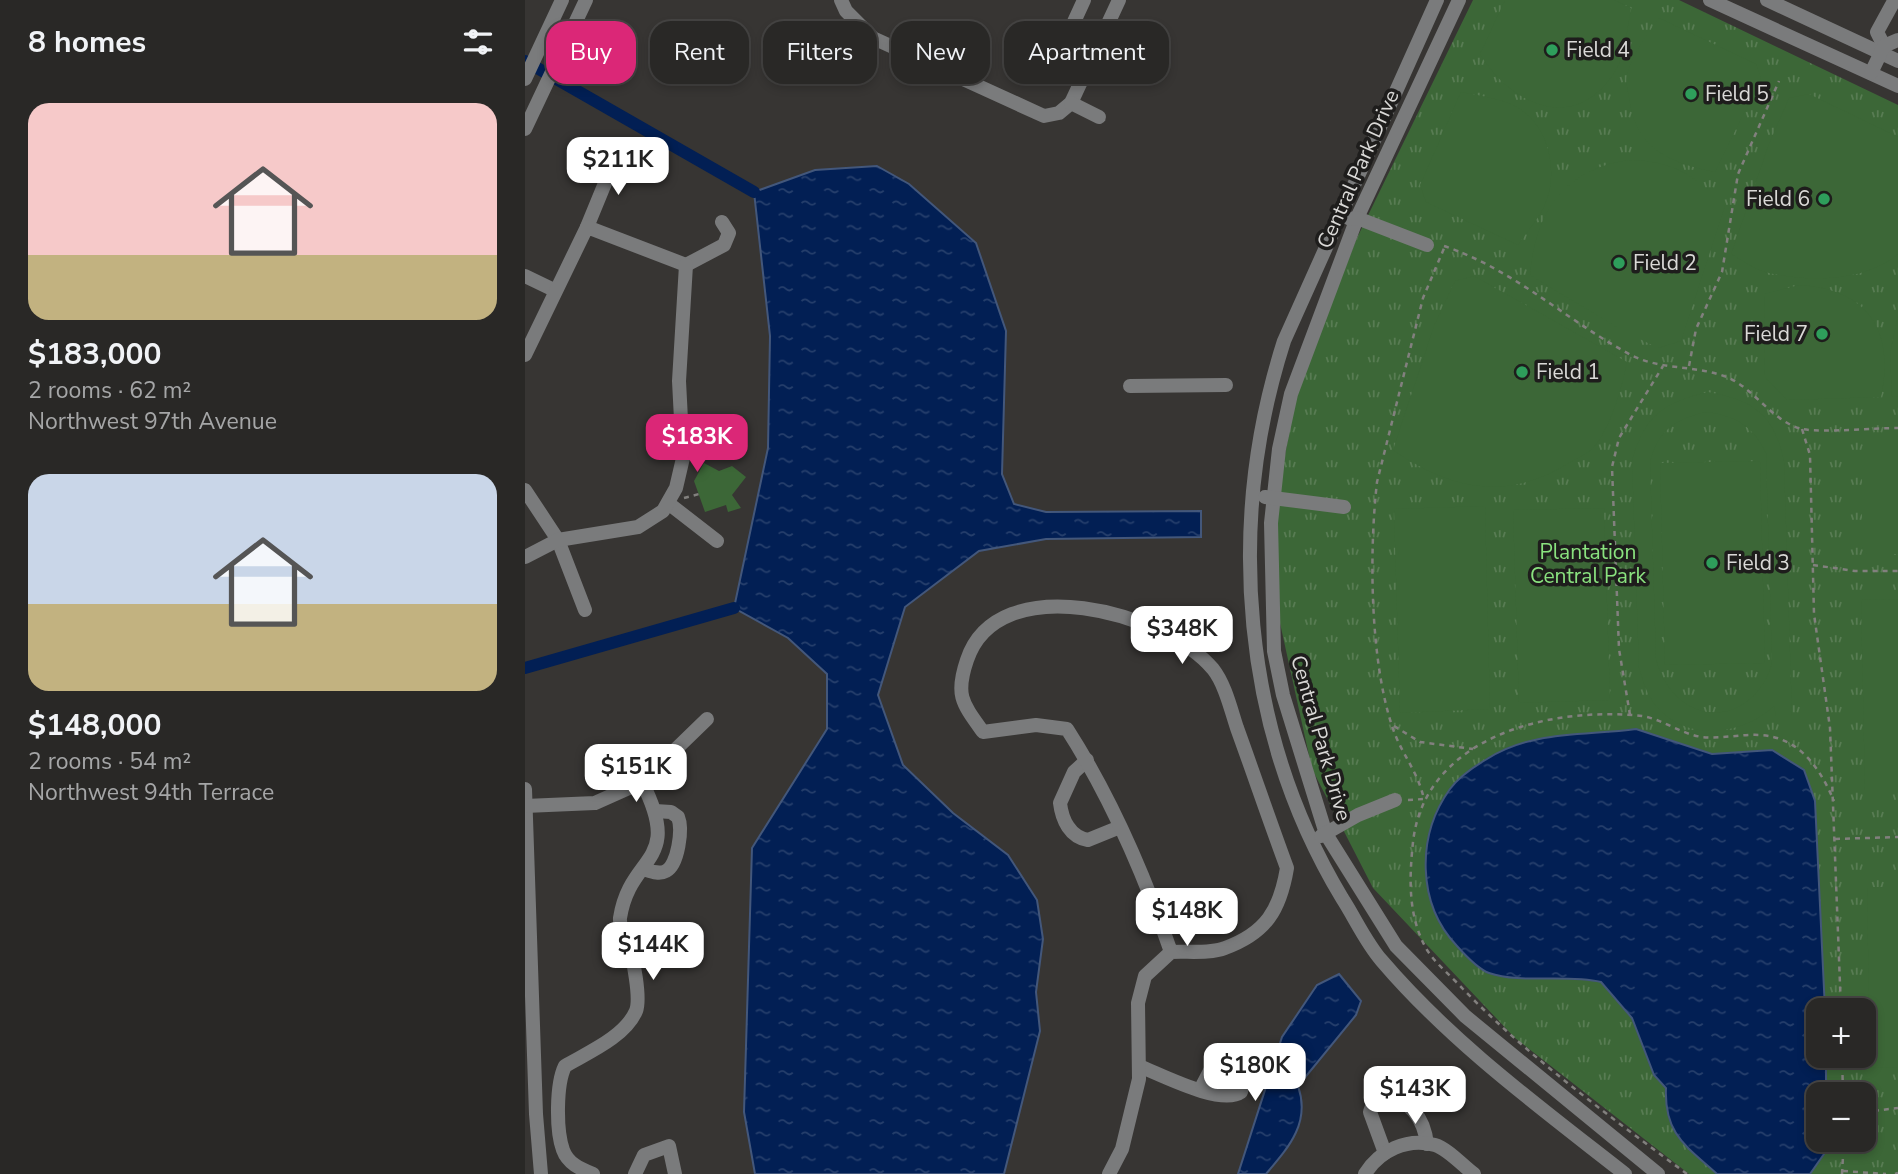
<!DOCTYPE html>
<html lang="en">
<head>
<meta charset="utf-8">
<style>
	:root { --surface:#292826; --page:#31302e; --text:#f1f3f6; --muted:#a5a6a7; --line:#454443; --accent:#db2777 }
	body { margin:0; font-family:"Nunito Sans",sans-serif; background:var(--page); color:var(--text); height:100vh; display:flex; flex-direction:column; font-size:26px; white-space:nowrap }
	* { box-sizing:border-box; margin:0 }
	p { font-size:23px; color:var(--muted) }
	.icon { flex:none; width:38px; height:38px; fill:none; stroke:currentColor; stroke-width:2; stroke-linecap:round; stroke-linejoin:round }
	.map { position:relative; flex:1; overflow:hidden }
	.panel { display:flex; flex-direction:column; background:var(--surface); width:525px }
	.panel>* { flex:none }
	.top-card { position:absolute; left:21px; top:21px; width:665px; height:63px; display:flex; gap:14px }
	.fabs { position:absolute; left:1281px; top:998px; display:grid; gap:14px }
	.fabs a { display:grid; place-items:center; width:70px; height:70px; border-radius:14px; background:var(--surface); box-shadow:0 4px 10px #0003,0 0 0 2px var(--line); font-size:35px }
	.price { position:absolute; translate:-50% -60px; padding:0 16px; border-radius:14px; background:#fff; color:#222; font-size:23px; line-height:46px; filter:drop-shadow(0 2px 4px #0008) }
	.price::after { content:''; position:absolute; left:50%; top:42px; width:21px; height:16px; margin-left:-10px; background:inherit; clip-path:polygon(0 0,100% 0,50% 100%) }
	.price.active { background:var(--accent); color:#fff }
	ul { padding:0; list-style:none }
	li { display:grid; align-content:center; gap:14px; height:371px; padding:0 28px }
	li span { display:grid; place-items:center; height:217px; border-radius:21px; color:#555 }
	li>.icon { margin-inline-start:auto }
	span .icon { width:126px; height:126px; fill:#fffc; stroke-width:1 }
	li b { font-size:30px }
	h2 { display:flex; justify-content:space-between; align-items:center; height:84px; padding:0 28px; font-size:30px }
	.chip { padding:0 24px; border-radius:21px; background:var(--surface); box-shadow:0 4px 10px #0003,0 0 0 2px var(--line); font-size:24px; line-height:63px }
	.chip.active { background:var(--accent); color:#fff }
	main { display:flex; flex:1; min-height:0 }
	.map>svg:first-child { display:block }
	.grass { fill:url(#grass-tufts); fill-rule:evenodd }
	.pitch { fill:#3c6737; fill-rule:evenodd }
	.water { fill:url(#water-ripples); stroke:#43577b; stroke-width:2 }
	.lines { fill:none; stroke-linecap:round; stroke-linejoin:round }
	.canal { stroke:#021f54; stroke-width:12 }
	.path { stroke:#82807e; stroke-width:2.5; stroke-dasharray:5 5; stroke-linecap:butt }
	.minor { stroke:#7a7b7c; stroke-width:14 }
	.leisure-dot { fill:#2e9e5b; stroke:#1e1d1c; stroke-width:2.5 }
	.labels { text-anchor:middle; stroke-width:7; stroke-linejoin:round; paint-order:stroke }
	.poi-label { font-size:21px; fill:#dad9d7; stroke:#1e1d1c; text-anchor:start }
	.street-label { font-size:21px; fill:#dad9d7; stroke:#1e1d1c }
	.park-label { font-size:21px; fill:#8ae27f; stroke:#1e1d1c }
</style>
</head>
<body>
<main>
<section class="panel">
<h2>8 homes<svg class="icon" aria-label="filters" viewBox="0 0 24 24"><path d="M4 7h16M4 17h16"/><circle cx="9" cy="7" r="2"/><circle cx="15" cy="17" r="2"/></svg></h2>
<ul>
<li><span style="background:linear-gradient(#f6c9c9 70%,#c2b280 0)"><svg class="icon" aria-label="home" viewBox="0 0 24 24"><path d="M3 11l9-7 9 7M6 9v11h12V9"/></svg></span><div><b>$183,000</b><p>2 rooms · 62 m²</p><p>Northwest 97th Avenue</p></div></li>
<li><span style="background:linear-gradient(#c9d6e8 60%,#c2b280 0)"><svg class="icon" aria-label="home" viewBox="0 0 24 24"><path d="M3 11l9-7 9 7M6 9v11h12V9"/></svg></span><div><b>$148,000</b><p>2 rooms · 54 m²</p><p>Northwest 94th Terrace</p></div></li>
</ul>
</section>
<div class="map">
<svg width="1373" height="1174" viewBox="0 0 1373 1174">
	<defs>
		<pattern id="grass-tufts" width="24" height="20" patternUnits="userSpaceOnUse" patternTransform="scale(1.75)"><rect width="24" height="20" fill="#3c6737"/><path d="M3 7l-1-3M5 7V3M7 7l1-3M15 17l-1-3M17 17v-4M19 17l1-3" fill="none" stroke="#587c53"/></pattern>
		<pattern id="water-ripples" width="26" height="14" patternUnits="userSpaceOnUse" patternTransform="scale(1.75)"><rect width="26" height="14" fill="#021f54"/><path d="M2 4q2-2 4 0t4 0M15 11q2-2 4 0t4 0" fill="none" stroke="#263f6c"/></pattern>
	</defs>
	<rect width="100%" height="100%" fill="#373533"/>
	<path class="grass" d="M948,0H1154L1373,105V1174H1164L990,1038L848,888L787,769L755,623L751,505L771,394L831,240ZM1293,1010H1339V1055H1293ZM1293,1094H1339V1139H1293Z"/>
	<g class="pitch">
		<path d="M980,0H1089L1106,8C1102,30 1100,59 1087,76C1047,134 984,103 955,54Z"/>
		<path d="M1134,18L1231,64L1236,78L1190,172C1145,163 1110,149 1104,97C1103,90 1100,82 1102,75C1107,54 1122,35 1134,18Z"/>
		<path d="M936,92C951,95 968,97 983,103C1024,118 1036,173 1018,209C1011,222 1001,233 993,245L901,202L895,185Z"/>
		<path d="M1284,94L1373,137V254C1338,283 1282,282 1240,272C1229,269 1217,260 1206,254L1244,144L1264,98Z"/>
		<path d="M1103,160C1147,160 1171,176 1200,206L1156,341L1133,348L1093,328L1005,275C1010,213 1038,170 1103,160Z"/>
		<path d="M949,276L1102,362C1097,387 1086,427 1069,447C1063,454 1050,459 1042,464C980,502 925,489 868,450L909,326L930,281Z"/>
		<path d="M1274,285C1343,289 1370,331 1356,397L1262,400L1240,377L1239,294Z"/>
		<path d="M1373,316V397L1367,396L1365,353Z"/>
		<path d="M1183,392C1229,400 1249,415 1259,461L1267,716H1251L1249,706C1218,735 1163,743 1132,707C1122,696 1118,681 1114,668L1107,461C1119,416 1139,402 1183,392ZM1181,412C1211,416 1227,425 1241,453L1247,664C1225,732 1149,727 1131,659L1125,463C1132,431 1150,419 1181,412Z"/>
		<path d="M1343,442H1373V554H1342L1337,547V447Z"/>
		<path d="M1235,461L1240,663L1140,665L1135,463Z"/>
		<path d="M179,463L194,471L207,466L221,477L207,495L216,508L203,512L201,505L180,512L169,481Z"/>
		<path d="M960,506L965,709L875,713L869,509Z"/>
		<path d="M1079,508L1085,700L994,703L988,510Z"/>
		<path d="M1373,599V790H1340L1336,600Z"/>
		<path d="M1342,887H1373V1067L1345,1068Z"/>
	</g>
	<g class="water">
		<path d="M352,166L384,184L451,243L481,331L477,474L489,504L521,512L676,511V537L521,539L454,551L380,607L353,695L378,765L428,813L483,855L512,900L518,939L511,992L515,1031L479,1174H230L219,1112L227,848L302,729V674L263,638L209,608L243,448L245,336L229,192L290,170Z"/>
		<path d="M1111,729L1187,754L1247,750L1279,770L1290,801L1300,1010H1293V1055H1301V1094H1293V1139H1299V1154L1285,1174H1192C1161,1146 1139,1134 1141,1088L1129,1075L1107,1018L1076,982C1041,974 996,984 964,973C953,969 940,955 932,946C892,904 891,836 925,789C933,778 950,766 962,759C1007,730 1061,736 1111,729Z"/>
		<path d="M814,974L836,1001L831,1015L773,1086C786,1123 763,1148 741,1174H713L757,1037L792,985Z"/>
	</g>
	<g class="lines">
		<g class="canal">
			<path d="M0,61L229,192"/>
			<path d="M0,668L209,608"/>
		</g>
		<g class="path">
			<path d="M919,246C990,270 1042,321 1106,355C1135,370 1168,365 1199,376C1228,386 1247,422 1277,429C1298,433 1350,428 1373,428"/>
			<path d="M1164,366L1171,329L1197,272L1213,174L1254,81"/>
			<path d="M1277,429L1285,455L1289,614L1305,728L1316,1010"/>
			<path d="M159,498L174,494"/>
			<path d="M1288,565L1330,571H1373"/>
			<path d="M1105,715L1094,649L1087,467L1094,438L1138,366"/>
			<path d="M869,726L895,742L948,749"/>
			<path d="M883,800L899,799C892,769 876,754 867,726C845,659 844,552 852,482L898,298L920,246"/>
			<path d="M1310,839L1373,837"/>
			<path d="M1317,1055L1318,1094"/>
			<path d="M1339,1112L1373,1108"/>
			<path d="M1318,1171L1361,1174"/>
			<path d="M1162,1174C1085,1117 1005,1058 938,989C927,977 911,964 902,950C883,917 884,880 888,842C900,736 1026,706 1117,716C1137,719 1156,734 1177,737C1196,739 1216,734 1235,735C1274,737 1295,768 1309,801"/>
			<path d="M1317,1174L1319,1139"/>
			<path d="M1370,1174L1373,1173"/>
		</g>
		<g class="minor">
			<path d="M316,0L321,11L348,38L519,116L534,113L546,103L594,0"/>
			<path d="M912,0L759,341C700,525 717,732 817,898C830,918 841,943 857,961C927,1043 1016,1108 1100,1174"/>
			<path d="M934,0L832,218L766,394L754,449L746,523L749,651L758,695L801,834L871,946L940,1016L1133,1174"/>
			<path d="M1185,0L1373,86"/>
			<path d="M1242,0L1373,61"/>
			<path d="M1359,46L1352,32L1369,1"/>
			<path d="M1346,73L1359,46L1373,40"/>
			<path d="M501,77L519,79L525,74L559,0"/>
			<path d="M0,79L37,0"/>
			<path d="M546,103L574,117"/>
			<path d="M0,129L61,0"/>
			<path d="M825,219L832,218L902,245"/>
			<path d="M62,227L92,154"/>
			<path d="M161,265L199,245L204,233L197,222"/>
			<path d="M0,276L29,290"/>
			<path d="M0,355L62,227L161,265"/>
			<path d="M605,386L701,385"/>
			<path d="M0,490L33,540L60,610"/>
			<path d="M740,497L819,507"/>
			<path d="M143,503L192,541"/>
			<path d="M0,557L33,540L113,527L138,511L151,488L158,458L154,381L161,265"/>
			<path d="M562,760L549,772L535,803C537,820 545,837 563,840L595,827"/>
			<path d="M0,789L11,1114L16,1174"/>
			<path d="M0,806L70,803L117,782L182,719"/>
			<path d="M796,836L833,815L870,800"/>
			<path d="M118,869C125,871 134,875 141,871C153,865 158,829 153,817L146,812L130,811"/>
			<path d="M614,1066C637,1075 696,1106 716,1092L721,1070L717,1063L696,1060L688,1065L675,1090"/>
			<path d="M860,1153L845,1112L849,1101L860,1094C886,1101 899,1118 902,1144"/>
			<path d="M68,1174C56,1169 43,1164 38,1150C31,1131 31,1084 40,1066C62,1053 100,1037 111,1011C116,998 108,957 103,943C100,935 94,926 95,918C105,853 159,865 117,782"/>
			<path d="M110,1174L119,1155L144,1146L150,1174"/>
			<path d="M584,1174L597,1149L614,1079L613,1003L620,976L646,952C619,874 587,799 542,729L511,725L458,732C437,703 430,695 442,660C473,567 640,612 688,669C700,684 706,710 712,728C729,775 745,822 762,868C755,910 741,933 700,948C685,954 662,951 646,952"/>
			<path d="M840,1174C854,1151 882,1137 910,1145C923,1149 938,1166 949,1174"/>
		</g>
	</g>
	<g class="leisure-dot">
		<circle cx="1027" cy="50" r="7"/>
		<circle cx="1166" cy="94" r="7"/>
		<circle cx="1299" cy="199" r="7"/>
		<circle cx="1094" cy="263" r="7"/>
		<circle cx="1297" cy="334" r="7"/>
		<circle cx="997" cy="372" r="7"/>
		<circle cx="1187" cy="563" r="7"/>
	</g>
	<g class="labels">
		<g class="poi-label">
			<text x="1041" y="57">Field 4</text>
			<text x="1180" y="101">Field 5</text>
			<text x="1285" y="206" text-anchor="end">Field 6</text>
			<text x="1108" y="270">Field 2</text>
			<text x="1283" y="341" text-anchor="end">Field 7</text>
			<text x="1011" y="379">Field 1</text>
			<text x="1201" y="570">Field 3</text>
		</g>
		<g class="street-label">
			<text transform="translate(833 169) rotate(-66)" y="7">Central Park Drive</text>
			<text transform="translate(796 738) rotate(74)" y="7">Central Park Drive</text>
		</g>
		<g class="park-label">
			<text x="1063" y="559">Plantation<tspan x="1063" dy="24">Central Park</tspan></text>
		</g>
	</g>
</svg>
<div class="fabs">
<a>+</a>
<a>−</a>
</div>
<b class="price" style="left:93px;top:197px">$211K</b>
<b class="price active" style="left:172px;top:474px">$183K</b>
<b class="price" style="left:657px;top:666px">$348K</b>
<b class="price" style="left:111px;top:804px">$151K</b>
<b class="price" style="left:662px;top:948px">$148K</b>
<b class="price" style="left:128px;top:982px">$144K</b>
<b class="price" style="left:730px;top:1103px">$180K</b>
<b class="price" style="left:890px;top:1126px">$143K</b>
<div class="top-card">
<a class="chip active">Buy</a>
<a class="chip">Rent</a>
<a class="chip">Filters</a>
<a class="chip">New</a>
<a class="chip">Apartment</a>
</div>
</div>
</main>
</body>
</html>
